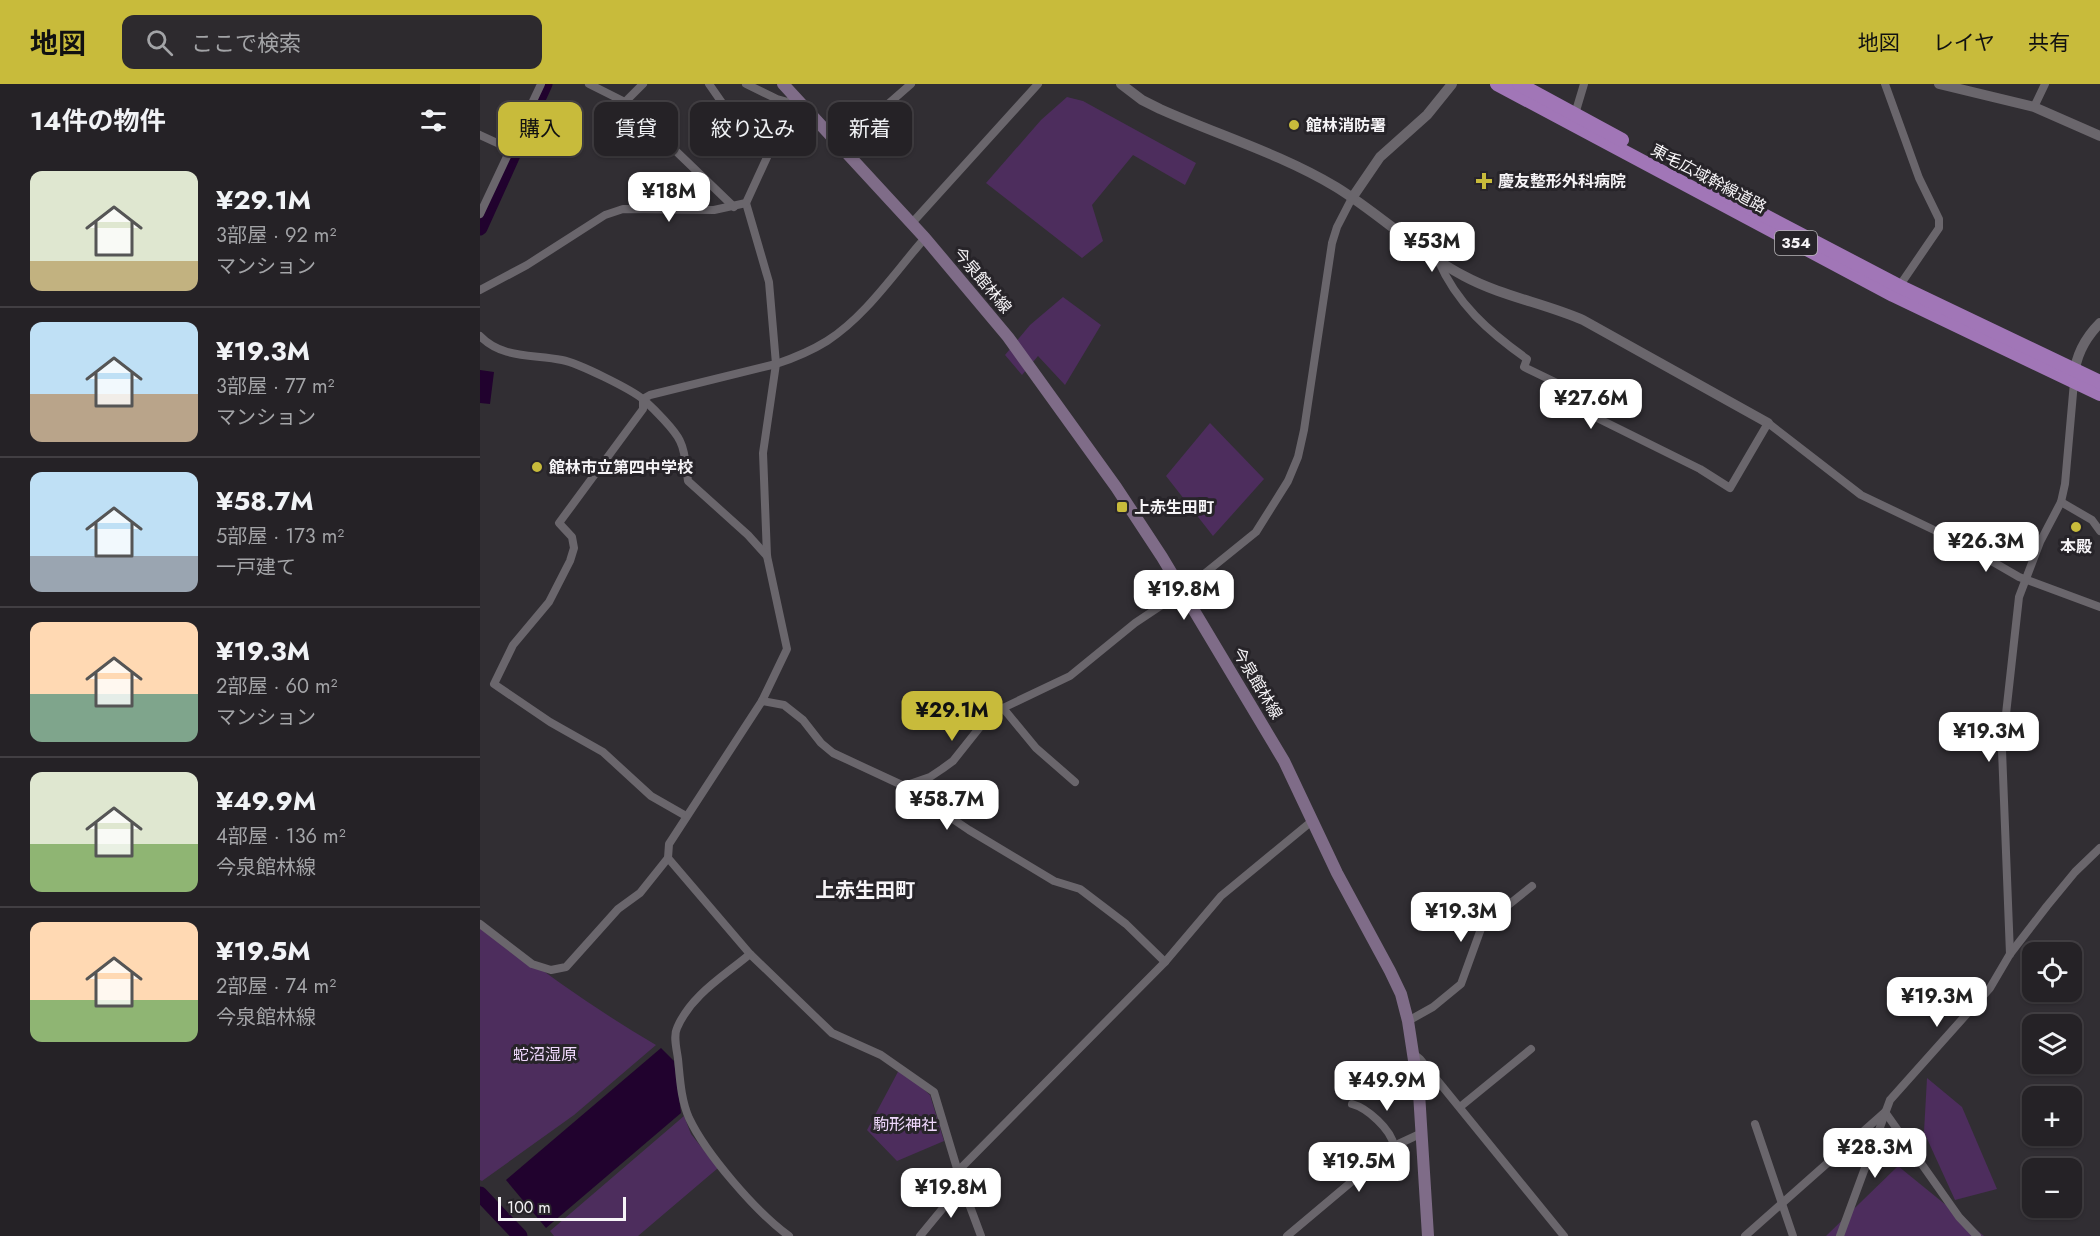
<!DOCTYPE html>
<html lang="ja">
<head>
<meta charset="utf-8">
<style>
	:root { --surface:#252226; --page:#2d2a2e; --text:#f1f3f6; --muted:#a3a4a7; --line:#423f43; --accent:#c8bb3b }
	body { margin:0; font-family:Jost,"Noto Sans JP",sans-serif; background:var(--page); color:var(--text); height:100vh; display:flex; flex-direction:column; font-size:22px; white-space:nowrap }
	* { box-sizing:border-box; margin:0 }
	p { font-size:20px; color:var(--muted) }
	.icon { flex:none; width:33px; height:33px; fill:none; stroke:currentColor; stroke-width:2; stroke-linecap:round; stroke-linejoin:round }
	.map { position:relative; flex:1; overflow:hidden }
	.sheet { display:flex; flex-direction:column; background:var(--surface); width:480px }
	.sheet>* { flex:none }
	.top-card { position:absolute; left:18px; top:18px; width:570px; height:54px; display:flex; gap:12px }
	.buttons { position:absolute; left:1542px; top:858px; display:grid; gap:12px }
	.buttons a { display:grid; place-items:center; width:60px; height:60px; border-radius:12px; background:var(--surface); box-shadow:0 2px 4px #0004,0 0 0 2px var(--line); font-size:30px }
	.scale { position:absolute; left:18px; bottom:15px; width:128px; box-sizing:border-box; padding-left:6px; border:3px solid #f6f4f7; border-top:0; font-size:16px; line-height:21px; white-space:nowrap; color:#f6f4f7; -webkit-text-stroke:4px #272429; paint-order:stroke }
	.price { position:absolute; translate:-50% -51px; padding:0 14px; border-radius:12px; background:#fff; color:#222; font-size:20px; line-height:39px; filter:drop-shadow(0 2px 3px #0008) }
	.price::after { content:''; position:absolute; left:50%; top:36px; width:18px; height:14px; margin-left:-9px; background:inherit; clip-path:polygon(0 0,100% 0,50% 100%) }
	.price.selected { background:var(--accent); color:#111 }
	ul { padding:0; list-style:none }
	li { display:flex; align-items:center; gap:18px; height:150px; padding:0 30px }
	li+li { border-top:2px solid var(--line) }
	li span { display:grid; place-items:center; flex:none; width:168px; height:120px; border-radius:12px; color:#555 }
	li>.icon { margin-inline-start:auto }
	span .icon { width:72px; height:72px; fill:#fffc; stroke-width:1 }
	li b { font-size:26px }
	h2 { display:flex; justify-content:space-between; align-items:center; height:72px; padding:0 30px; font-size:26px }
	.pill { padding:0 21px; border-radius:12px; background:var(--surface); box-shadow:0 2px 4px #0004,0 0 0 2px var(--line); font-size:21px; line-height:54px }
	.pill.selected { background:var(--accent); color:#111 }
	header { display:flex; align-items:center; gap:36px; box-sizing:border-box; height:84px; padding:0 30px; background:var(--accent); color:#111 }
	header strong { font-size:28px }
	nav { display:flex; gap:33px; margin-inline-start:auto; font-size:21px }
	.search { width:420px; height:54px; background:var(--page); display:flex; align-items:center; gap:15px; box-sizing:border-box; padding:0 21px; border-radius:12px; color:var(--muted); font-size:22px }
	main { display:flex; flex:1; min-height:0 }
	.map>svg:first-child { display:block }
	.green { fill:#4d2d5d }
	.water { fill:#21022e }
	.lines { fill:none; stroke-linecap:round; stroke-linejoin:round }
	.river { stroke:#21022e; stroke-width:15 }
	.minor { stroke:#6a666c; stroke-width:8 }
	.tertiary { stroke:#6a666c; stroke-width:10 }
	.secondary { stroke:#7f6c88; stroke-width:12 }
	.trunk { stroke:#a176b7; stroke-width:14 }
	.poi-dot { fill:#c8bb3b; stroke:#272429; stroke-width:2 }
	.labels { text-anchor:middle; stroke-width:6; stroke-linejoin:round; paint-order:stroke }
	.shield { fill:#272429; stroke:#b8b6b9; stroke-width:1.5 }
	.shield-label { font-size:15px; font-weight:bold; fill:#f6f4f7 }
	.poi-label { font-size:16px; font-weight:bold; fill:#f6f4f7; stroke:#272429; text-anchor:start }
	.street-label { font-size:16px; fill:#f6f4f7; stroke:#272429 }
	.park-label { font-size:16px; fill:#f0d8fd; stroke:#272429 }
	.quarter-label { font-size:20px; font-weight:bold; fill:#f6f4f7; stroke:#272429 }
</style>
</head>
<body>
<header>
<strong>地図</strong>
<div class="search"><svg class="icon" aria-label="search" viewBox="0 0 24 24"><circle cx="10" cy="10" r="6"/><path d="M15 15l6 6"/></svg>ここで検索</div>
<nav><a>地図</a><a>レイヤ</a><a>共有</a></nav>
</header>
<main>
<section class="sheet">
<h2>14件の物件<svg class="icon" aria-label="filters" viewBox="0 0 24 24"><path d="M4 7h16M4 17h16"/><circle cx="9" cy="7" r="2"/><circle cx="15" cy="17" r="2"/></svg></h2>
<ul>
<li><span style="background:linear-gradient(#dfe7d0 75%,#c2b280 0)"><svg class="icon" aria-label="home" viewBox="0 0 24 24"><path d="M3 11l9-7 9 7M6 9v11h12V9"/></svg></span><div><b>¥29.1M</b><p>3部屋 · 92 m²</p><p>マンション</p></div></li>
<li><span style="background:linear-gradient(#bfe0f5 60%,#b9a48a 0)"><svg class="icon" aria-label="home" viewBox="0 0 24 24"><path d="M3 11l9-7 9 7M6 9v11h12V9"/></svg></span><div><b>¥19.3M</b><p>3部屋 · 77 m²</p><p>マンション</p></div></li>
<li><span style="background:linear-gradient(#bfe0f5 70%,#9aa5b1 0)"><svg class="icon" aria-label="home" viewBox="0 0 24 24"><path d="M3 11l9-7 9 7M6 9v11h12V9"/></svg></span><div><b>¥58.7M</b><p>5部屋 · 173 m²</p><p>一戸建て</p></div></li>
<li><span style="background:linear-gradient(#ffd9b3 60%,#7fa58c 0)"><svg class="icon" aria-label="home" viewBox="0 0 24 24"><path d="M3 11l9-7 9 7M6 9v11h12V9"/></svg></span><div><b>¥19.3M</b><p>2部屋 · 60 m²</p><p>マンション</p></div></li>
<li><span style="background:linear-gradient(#dfe7d0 60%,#8fb573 0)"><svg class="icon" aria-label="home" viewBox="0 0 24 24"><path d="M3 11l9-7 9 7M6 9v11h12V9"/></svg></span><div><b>¥49.9M</b><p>4部屋 · 136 m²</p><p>今泉館林線</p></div></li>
<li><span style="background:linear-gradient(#ffd9b3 65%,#8fb573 0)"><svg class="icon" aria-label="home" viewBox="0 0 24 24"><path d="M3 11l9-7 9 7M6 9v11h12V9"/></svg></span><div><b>¥19.5M</b><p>2部屋 · 74 m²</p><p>今泉館林線</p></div></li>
</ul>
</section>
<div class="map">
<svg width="1620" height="1152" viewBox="0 0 1620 1152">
	<rect width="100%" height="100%" fill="#312e33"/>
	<g class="green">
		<path d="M587,13L603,17L716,79L705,101L653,71L612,121L623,157L602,174L506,99L561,36Z"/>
		<path d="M583,213L621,241L585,301L558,272L542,291L525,271L550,241Z"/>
		<path d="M730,339L784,395L733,452L686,392Z"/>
		<path d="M0,840C57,883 114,925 176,961L94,1031L2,1097L0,1096Z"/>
		<path d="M420,984L450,1011L464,1057L417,1077L387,1046Z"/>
		<path d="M1447,994L1482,1023L1517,1105L1475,1116L1444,1048Z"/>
		<path d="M204,1032L211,1050L238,1084L158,1152H74L70,1147Z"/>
		<path d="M1418,1082L1504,1152H1346Z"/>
	</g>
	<g class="water">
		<path d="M0,286L14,288L10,320L0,319Z"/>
		<path d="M181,964L194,977L201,1029L66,1144L26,1096Z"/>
	</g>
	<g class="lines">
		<g class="river">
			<path d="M0,144L65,0"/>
			<path d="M0,1110L40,1152"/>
		</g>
		<g class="minor">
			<path d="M109,0L145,18L254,123"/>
			<path d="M229,0L245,23L294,58"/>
			<path d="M266,0L297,15L308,18L314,13"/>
			<path d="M1405,0L1439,94L1459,135V144L1418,204"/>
			<path d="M145,18L163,0"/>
			<path d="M1554,23L1565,0"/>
			<path d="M1095,30L1104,0"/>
			<path d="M0,51L30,65"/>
			<path d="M360,62L431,0"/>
			<path d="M266,119L289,198L296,280L283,369L287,472L307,565L282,617L189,760L188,774L270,870L352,949L401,971L454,1008L482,1101L501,1152"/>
			<path d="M0,130L61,0"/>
			<path d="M432,139L558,0"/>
			<path d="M958,176C977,220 1009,248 1047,275L1044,283L1106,313L1103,327L1220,385L1250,404L1288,339L1381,411L1477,457L1539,493L1620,523"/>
			<path d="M0,206L47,181L125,131L143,125L234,126L266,119L294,58L320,19"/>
			<path d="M0,252C22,275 53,270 82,276C98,279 151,305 164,316C174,325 195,346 200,357C206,369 206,384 208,397L268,451L287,472"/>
			<path d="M1581,418L1612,436L1620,447"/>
			<path d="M282,617L304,621L323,636L341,659L353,669L424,702L489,746L574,797L600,805L646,840L685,878"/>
			<path d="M523,624L556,664L595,698"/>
			<path d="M424,702L450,693L462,685L473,677L500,643L523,624L590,592L655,539L703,507L776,448L808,397L818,373L824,346L852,159L857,143L872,114"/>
			<path d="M206,732L171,712L123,668L70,638L14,600L33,561L69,518L90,477L94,464L92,453L79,439L163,325V315L170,311L296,280C314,274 331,267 347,257C386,232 415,188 445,154"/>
			<path d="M0,840L52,880L71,886L86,883L138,825L160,809L188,774"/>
			<path d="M270,870C244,892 211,911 197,944C193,952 197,967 198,975C200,995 201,1016 209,1034C226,1070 276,1128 309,1152"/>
			<path d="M1530,870L1522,666L1539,513L1560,458L1581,418L1585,400L1594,298"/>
			<path d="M928,937L953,923L981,900L1002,842L1052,802"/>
			<path d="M934,970L940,975L1084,1152"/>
			<path d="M872,1020C887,1024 911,1045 914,1062"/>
			<path d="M980,1023L1051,965"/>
			<path d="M1405,1028L1479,1133L1497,1152"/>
			<path d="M1275,1040L1313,1152"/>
			<path d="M478,1087L685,878L741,812L832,737"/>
			<path d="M440,1152L482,1101"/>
			<path d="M807,1152L914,1062L942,1049"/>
			<path d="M1265,1152L1404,1029"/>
			<path d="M1360,1152L1410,1016L1510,904L1530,870L1567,822L1595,788L1620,764"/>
		</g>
		<g class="tertiary">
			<path d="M641,0L662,16L680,25C738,51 801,70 856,103C900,130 938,168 984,192C1021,212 1064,219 1103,236L1288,339"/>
			<path d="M1459,0L1554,23L1620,52"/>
			<path d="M872,114L900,73L947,31L972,0"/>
			<path d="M1594,292C1596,270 1605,254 1620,239"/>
		</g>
		<path class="secondary" d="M303,0L445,154L528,253L636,403L682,473L804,677L857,789L910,887L921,910L928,937L939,1009L948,1152"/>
		<g class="trunk">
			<path d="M1017,0L1413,211L1620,310"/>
			<path d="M1039,0L1142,56"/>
			<path d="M1234,105L1419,202L1620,298"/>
		</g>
	</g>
	<g class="poi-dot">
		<circle cx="814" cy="41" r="6"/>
		<path d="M1001 88h6v6h6v6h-6v6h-6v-6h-6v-6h6z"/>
		<circle cx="57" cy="383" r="6"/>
		<rect x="636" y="417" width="12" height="12" rx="3"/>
		<circle cx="1596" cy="443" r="6"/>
	</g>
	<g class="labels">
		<rect class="shield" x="1295" y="147" width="42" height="24" rx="4.5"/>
		<g class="shield-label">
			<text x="1316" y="164">354</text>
		</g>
		<g class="poi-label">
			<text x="826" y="47">館林消防署</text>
			<text x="1018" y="103">慶友整形外科病院</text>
			<text x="69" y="389">館林市立第四中学校</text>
			<text x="654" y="429">上赤生田町</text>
			<text x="1596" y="468" text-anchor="middle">本殿</text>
		</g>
		<g class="street-label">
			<text transform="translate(1229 94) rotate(28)" y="6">東毛広域幹線道路</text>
			<text transform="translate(503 196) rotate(50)" y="6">今泉館林線</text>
			<text transform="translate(778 599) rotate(59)" y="6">今泉館林線</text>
		</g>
		<g class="park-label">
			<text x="65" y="976">蛇沼湿原</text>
			<text x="425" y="1046">駒形神社</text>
		</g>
		<g class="quarter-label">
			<text x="385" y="813">上赤生田町</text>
		</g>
	</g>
</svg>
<div class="buttons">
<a><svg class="icon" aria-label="locate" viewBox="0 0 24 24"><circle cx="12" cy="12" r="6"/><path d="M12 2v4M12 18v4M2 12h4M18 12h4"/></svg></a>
<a><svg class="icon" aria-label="layers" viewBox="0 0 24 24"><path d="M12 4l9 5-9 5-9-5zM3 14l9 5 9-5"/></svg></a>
<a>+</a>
<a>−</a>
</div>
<div class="scale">100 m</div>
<b class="price" style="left:189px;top:139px">¥18M</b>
<b class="price" style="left:952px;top:189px">¥53M</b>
<b class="price" style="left:1111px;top:346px">¥27.6M</b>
<b class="price" style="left:1506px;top:489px">¥26.3M</b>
<b class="price" style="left:704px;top:537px">¥19.8M</b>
<b class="price selected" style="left:472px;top:658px">¥29.1M</b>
<b class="price" style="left:1509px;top:679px">¥19.3M</b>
<b class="price" style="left:467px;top:747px">¥58.7M</b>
<b class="price" style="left:981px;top:859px">¥19.3M</b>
<b class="price" style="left:1457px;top:944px">¥19.3M</b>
<b class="price" style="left:907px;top:1028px">¥49.9M</b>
<b class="price" style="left:1395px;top:1095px">¥28.3M</b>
<b class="price" style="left:879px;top:1109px">¥19.5M</b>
<b class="price" style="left:471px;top:1135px">¥19.8M</b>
<div class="top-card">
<a class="pill selected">購入</a>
<a class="pill">賃貸</a>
<a class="pill">絞り込み</a>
<a class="pill">新着</a>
</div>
</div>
</main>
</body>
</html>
